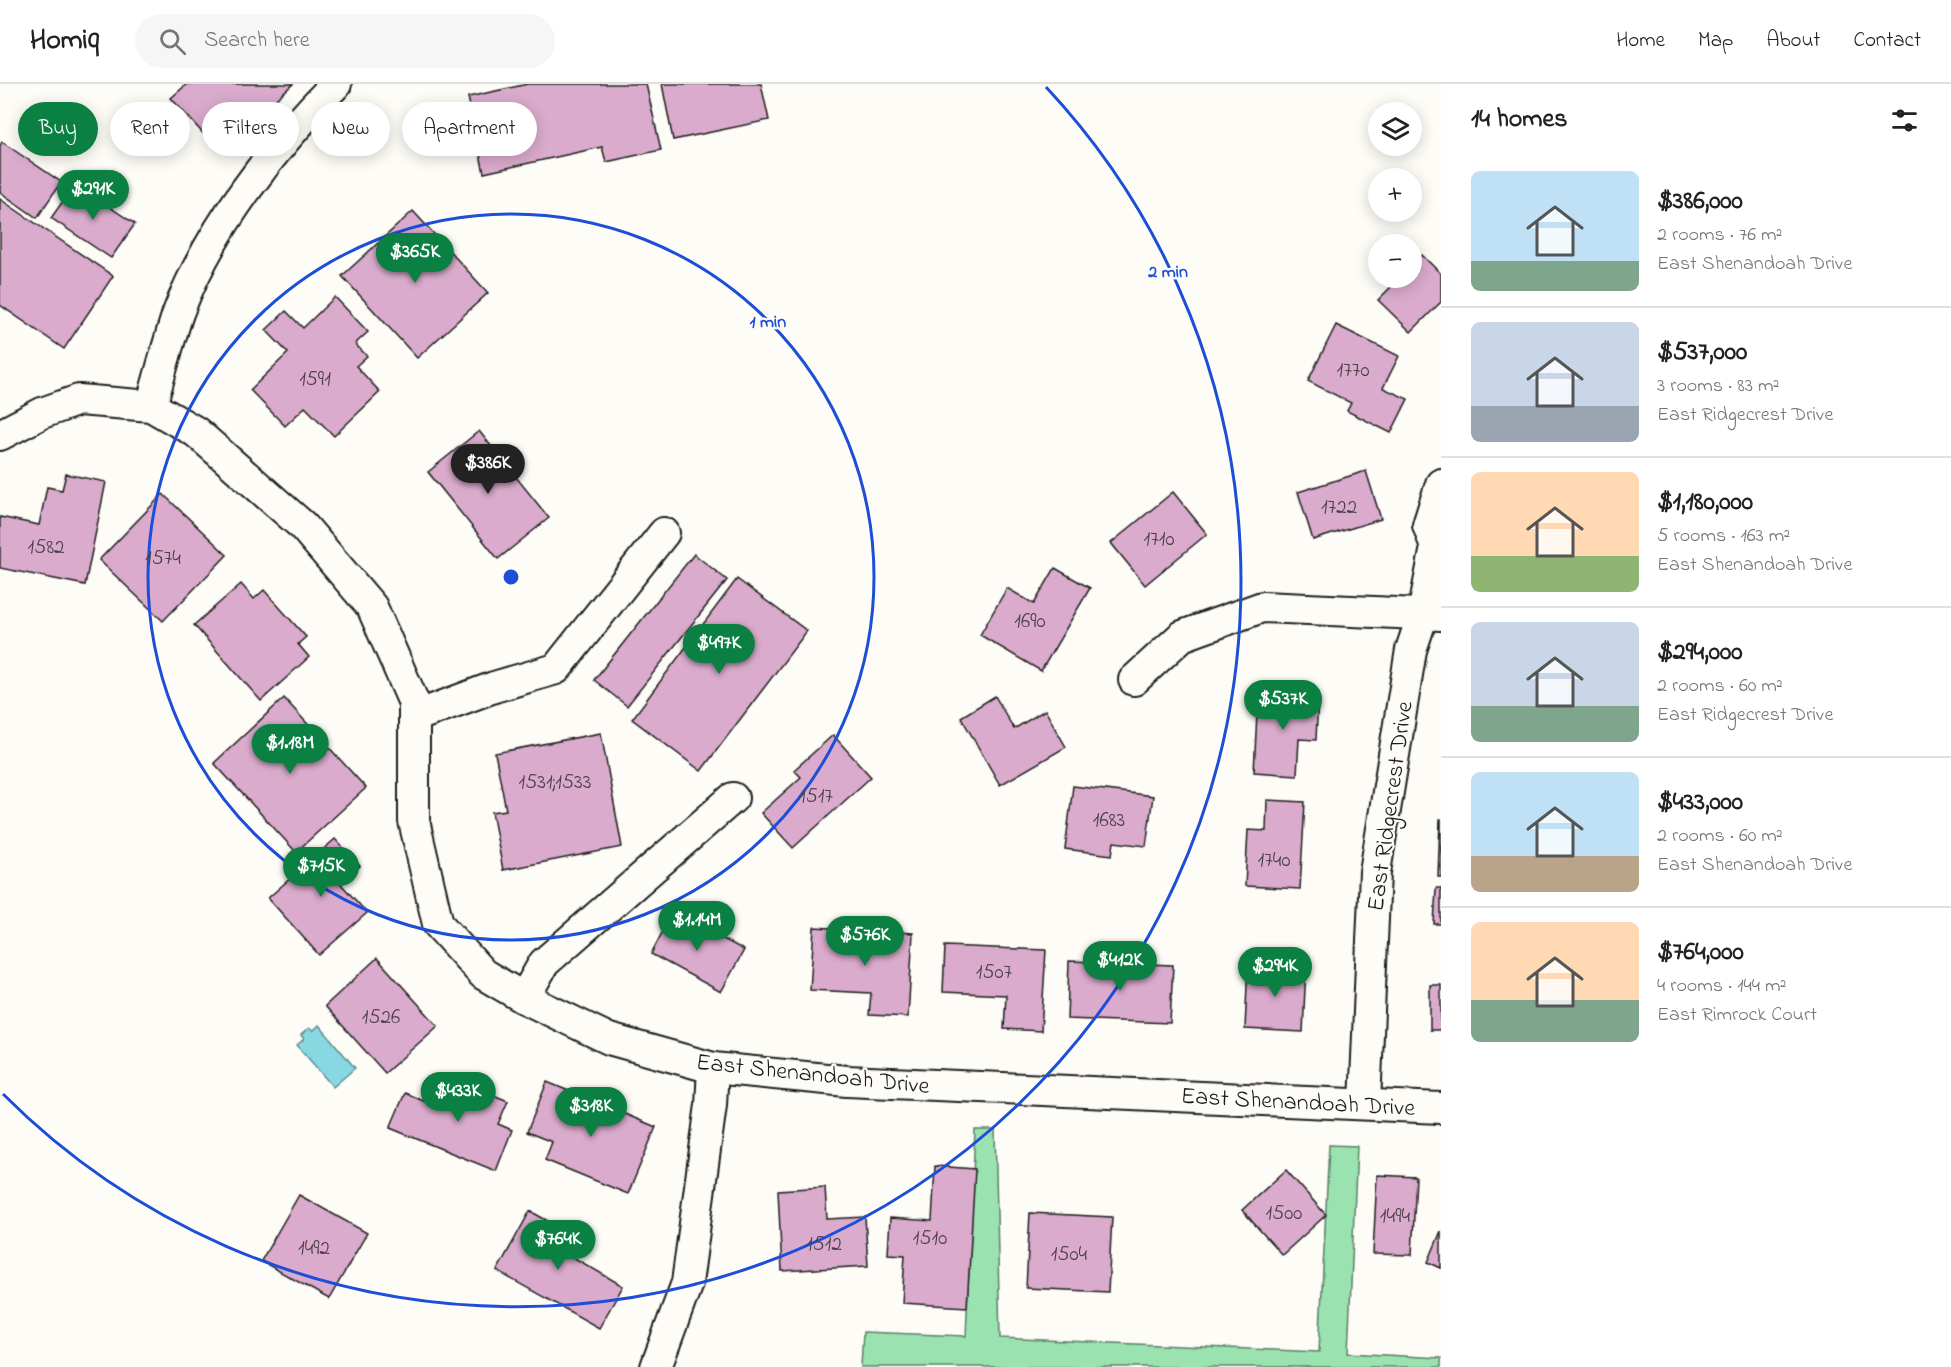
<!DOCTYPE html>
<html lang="en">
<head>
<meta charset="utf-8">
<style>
	:root { --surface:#fff; --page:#f6f6f6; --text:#222; --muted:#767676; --line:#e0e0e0; --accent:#0b8043 }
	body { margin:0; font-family:"Indie Flower",sans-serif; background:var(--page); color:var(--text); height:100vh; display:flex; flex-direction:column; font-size:22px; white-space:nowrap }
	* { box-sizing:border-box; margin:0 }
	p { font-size:20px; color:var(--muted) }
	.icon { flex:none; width:33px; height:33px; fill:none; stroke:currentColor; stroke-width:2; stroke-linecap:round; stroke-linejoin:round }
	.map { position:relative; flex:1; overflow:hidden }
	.panel { display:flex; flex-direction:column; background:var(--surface); width:510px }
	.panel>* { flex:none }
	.banner { position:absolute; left:18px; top:18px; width:570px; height:54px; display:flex; gap:12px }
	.tools { position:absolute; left:1368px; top:18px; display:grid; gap:12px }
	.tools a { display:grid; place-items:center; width:54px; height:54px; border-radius:50%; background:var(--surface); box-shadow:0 3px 15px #0003; font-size:30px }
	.price { position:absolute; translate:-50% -51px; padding:0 14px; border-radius:21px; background:var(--accent); color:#fff; font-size:20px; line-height:39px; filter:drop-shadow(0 2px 3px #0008) }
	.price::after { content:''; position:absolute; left:50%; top:36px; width:18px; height:14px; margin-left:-9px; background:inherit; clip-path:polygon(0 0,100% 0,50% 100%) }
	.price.active { background:#222; color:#fff }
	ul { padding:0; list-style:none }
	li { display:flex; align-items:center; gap:18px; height:150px; padding:0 30px }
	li+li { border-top:2px solid var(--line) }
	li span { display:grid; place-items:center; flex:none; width:168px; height:120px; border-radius:9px; color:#555 }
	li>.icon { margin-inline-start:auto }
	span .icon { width:72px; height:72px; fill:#fffc; stroke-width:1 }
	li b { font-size:26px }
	h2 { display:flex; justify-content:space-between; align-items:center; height:72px; padding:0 30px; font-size:26px }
	.chip { padding:0 21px; border-radius:27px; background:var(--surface); box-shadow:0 3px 15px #0003; font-size:21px; line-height:54px }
	.chip.active { background:var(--accent); color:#fff }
	header { display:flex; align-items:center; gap:36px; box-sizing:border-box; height:84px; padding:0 30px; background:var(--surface); border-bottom:2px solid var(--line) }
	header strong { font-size:28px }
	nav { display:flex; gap:33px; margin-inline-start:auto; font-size:21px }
	.search { width:420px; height:54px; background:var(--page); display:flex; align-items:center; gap:15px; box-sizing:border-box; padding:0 21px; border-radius:33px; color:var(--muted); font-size:22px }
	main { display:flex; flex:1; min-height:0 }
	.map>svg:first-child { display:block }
	.green { fill:#9ae2b0; stroke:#5b7f66; stroke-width:1.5 }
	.water { fill:#88d8e1; stroke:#5d8d92; stroke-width:1.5 }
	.building { fill:#daabcc; stroke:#1c1c1c; stroke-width:1.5 }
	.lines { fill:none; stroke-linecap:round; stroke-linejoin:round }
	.minor-casing { stroke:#1c1c1c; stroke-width:34 }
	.minor { stroke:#fdfcf7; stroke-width:30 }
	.ring { fill:none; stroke:#1d4ed8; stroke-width:3 }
	.labels { text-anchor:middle; stroke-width:4.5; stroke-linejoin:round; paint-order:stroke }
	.number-label { font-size:21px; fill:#4c4048 }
	.street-label { font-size:24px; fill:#1c1c1c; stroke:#fdfcf7 }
	.centre { fill:#1d4ed8; stroke:#fdfcf7; stroke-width:3 }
	.ring-label { font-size:18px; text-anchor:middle; font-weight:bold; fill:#1d4ed8; stroke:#fdfcf7; stroke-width:4.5; stroke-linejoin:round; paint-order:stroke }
</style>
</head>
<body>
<header>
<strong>Homiq</strong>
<div class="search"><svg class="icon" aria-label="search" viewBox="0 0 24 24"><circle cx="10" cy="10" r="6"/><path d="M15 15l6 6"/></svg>Search here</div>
<nav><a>Home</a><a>Map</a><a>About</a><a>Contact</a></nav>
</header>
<main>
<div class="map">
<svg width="1441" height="1283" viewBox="0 0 1441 1283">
	<rect width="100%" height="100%" fill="#fdfcf7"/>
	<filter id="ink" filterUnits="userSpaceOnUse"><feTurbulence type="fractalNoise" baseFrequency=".0167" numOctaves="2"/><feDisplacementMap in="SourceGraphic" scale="12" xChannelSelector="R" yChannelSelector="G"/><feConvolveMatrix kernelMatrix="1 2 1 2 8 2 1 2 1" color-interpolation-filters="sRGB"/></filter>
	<g filter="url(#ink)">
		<path class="green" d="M975,1046H995L1000,1254L1319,1268L1329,1061L1357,1062L1348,1269L1441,1274V1283H861L863,1248L966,1252Z"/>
		<path class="water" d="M319,941L355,984L333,1003L297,961L304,955L301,951L309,944L313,947Z"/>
		<g class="building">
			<path d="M187,0H293L218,66L171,14Z"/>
			<path d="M528,0H646L661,66L606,78L602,63L484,89L468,13Z"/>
			<path d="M662,0H761L769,36L673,56Z"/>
			<path d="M2,58L61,98L37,134L0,108V62Z"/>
			<path d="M75,100L135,140L111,174L51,134Z"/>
			<path d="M0,115L113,192L64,265L0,221Z"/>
			<path d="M413,127L488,209L417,274L342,192Z"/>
			<path d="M1422,171L1441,190V218L1411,248L1378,216L1400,194H1412V182Z"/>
			<path d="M335,213L368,248L355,260L367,272L356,282L380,308L334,352L305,323L285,342L250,306L288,269L266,246L286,227L303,244Z"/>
			<path d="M1336,241L1399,272L1383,304L1408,315L1391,349L1347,327L1351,319L1308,297Z"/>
			<path d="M479,347L549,434L498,475L428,388Z"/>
			<path d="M1366,387L1381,435L1313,456L1298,408Z"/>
			<path d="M66,390L106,398L85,501L0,484V433L39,441L47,403L62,406Z"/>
			<path d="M1173,408L1207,450L1145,501L1111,459Z"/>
			<path d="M163,410L227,471L163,537L99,476Z"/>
			<path d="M694,470L727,496L627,622L594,596Z"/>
			<path d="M1055,484L1090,504L1041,587L980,551L1007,504L1034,520Z"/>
			<path d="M737,495L807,547L701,687L632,635Z"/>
			<path d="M241,500L254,515L264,506L306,553L298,560L309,573L261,617L194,541Z"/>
			<path d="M1258,609L1318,613L1316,656L1299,655L1297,691L1254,688Z"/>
			<path d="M995,612L1014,645L1045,626L1066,663L1000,701L961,633Z"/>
			<path d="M284,614L366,704L296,768L214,679Z"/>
			<path d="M601,649L622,763L503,786L492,728L506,726L495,669Z"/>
			<path d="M833,651L871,693L793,764L761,729L801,693L794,686Z"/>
			<path d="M1073,702L1153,712L1146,762L1114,758L1112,771L1065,765Z"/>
			<path d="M1267,716L1305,718L1300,805L1245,802L1248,746L1266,747Z"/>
			<path d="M1440,735H1441V793H1438Z"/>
			<path d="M335,755L360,782L341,800L367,829L319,871L268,814Z"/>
			<path d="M1436,804H1441V840H1434Z"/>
			<path d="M673,828L744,866L721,908L651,870Z"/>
			<path d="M814,843L913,849L908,933L869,931L871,909L810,906Z"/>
			<path d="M945,862L1046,866L1041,947L1004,945L1006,911L943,908Z"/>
			<path d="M377,874L438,942L385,989L325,922Z"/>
			<path d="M1069,877L1173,881L1170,939L1067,935Z"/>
			<path d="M1248,879L1306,882L1303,948L1245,945Z"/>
			<rect x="1430" y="901" width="11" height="45"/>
			<path d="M447,992L508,1017L498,1040L512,1046L496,1087L390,1044L405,1009L435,1022Z"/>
			<path d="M547,998L656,1043L628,1110L545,1076L552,1058L527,1048Z"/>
			<path d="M935,1082L975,1085L967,1223L902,1219L905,1171L888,1170L890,1134L932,1137Z"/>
			<path d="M1286,1086L1326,1131L1282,1171L1242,1126Z"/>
			<path d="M1377,1091L1416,1093L1412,1171L1373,1170Z"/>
			<path d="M825,1103L827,1135L865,1133L868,1182L782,1187L778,1106Z"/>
			<path d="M299,1111L367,1149L329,1215L261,1177Z"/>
			<path d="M530,1127L573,1151L564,1168L623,1202L599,1244L497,1187Z"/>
			<path d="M1030,1129L1112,1133L1108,1208L1026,1204Z"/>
			<path d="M1441,1147V1184L1428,1178Z"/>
		</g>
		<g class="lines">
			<defs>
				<g id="minor">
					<path d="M151,322C160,291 168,259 178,229C209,146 274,62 336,0"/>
					<path d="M0,351L42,329L79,316L151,322L196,348L303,442L372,523L414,619V737L438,840L483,890L524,914L609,955L713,984L847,997L1441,1024"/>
					<path d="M1134,596L1182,552L1262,523L1441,531"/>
					<path d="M414,633L494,603L556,585L664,449"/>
					<path d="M524,914L544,879L733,714"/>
					<path d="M1365,1020L1375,788L1411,566L1423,530L1436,463L1428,441L1441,400"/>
					<path d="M656,1283L687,1199L711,1021L713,984"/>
				</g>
			</defs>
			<use href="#minor" class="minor-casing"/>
			<use href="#minor" class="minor"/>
		</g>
	</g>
	<g class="ring">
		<circle cx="511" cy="493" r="363"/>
		<path d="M1046 3A725 725 0 0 1 3 1010"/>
	</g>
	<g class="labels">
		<g class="number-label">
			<text x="1353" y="292">1770</text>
			<text x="315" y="301">1591</text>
			<text x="1339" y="429">1722</text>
			<text x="1159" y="461">1710</text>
			<text x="46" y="469">1582</text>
			<text x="163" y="480">1574</text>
			<text x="1030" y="543">1690</text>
			<text x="555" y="704">1531;1533</text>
			<text x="816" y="718">1517</text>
			<text x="1109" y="742">1683</text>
			<text x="1274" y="782">1740</text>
			<text x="994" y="894">1507</text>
			<text x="381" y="939">1526</text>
			<text x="1284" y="1135">1500</text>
			<text x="1395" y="1138">1494</text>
			<text x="930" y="1160">1510</text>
			<text x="824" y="1166">1512</text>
			<text x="314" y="1170">1492</text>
			<text x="1069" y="1176">1504</text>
		</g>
		<g class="street-label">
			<text transform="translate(1389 722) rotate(-82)" y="8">East Ridgecrest Drive</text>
			<text transform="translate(813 989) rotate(6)" y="8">East Shenandoah Drive</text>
			<text transform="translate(1298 1017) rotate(3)" y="8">East Shenandoah Drive</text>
		</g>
	</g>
	<circle cx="511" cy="493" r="9" class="centre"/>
	<g class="ring-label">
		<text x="1168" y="193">2 min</text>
		<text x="768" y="243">1 min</text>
	</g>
</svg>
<div class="tools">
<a><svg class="icon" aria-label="layers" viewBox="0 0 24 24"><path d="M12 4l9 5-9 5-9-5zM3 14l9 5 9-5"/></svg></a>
<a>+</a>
<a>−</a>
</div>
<b class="price" style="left:93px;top:137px">$291K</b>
<b class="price" style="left:415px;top:200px">$365K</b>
<b class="price active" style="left:488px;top:411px">$386K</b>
<b class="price" style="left:719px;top:591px">$497K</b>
<b class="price" style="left:1283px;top:647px">$537K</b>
<b class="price" style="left:290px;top:691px">$1.18M</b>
<b class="price" style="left:321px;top:814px">$715K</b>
<b class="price" style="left:697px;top:868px">$1.14M</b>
<b class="price" style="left:865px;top:883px">$576K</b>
<b class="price" style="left:1120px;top:908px">$412K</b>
<b class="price" style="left:1275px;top:914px">$294K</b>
<b class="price" style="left:458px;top:1039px">$433K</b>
<b class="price" style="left:591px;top:1054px">$318K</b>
<b class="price" style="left:558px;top:1187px">$764K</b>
<div class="banner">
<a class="chip active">Buy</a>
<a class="chip">Rent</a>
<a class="chip">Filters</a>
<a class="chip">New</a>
<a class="chip">Apartment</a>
</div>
</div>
<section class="panel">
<h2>14 homes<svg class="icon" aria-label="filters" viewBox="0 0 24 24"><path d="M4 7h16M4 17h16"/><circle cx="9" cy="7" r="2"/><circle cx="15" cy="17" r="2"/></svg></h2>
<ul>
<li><span style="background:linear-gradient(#bfe0f5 75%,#7fa58c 0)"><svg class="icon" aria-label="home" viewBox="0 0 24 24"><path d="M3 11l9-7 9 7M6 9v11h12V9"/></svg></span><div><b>$386,000</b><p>2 rooms · 76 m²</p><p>East Shenandoah Drive</p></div></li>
<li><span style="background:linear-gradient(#c9d6e8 70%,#9aa5b1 0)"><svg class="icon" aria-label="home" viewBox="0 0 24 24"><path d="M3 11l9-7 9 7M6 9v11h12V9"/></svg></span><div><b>$537,000</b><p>3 rooms · 83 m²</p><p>East Ridgecrest Drive</p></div></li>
<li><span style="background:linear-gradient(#ffd9b3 70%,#8fb573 0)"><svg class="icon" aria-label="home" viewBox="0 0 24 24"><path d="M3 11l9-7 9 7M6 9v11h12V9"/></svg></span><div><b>$1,180,000</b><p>5 rooms · 163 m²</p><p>East Shenandoah Drive</p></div></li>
<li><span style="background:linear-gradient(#c9d6e8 70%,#7fa58c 0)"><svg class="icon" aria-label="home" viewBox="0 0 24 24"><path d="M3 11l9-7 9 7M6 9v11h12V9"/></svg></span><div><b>$294,000</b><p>2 rooms · 60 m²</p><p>East Ridgecrest Drive</p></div></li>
<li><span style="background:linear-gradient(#bfe0f5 70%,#b9a48a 0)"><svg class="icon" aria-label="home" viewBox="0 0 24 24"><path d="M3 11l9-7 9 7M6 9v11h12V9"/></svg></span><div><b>$433,000</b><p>2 rooms · 60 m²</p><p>East Shenandoah Drive</p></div></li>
<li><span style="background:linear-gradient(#ffd9b3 65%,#7fa58c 0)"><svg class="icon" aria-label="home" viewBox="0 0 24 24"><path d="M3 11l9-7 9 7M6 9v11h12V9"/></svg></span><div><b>$764,000</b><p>4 rooms · 144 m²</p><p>East Rimrock Court</p></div></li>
</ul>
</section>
</main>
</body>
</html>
